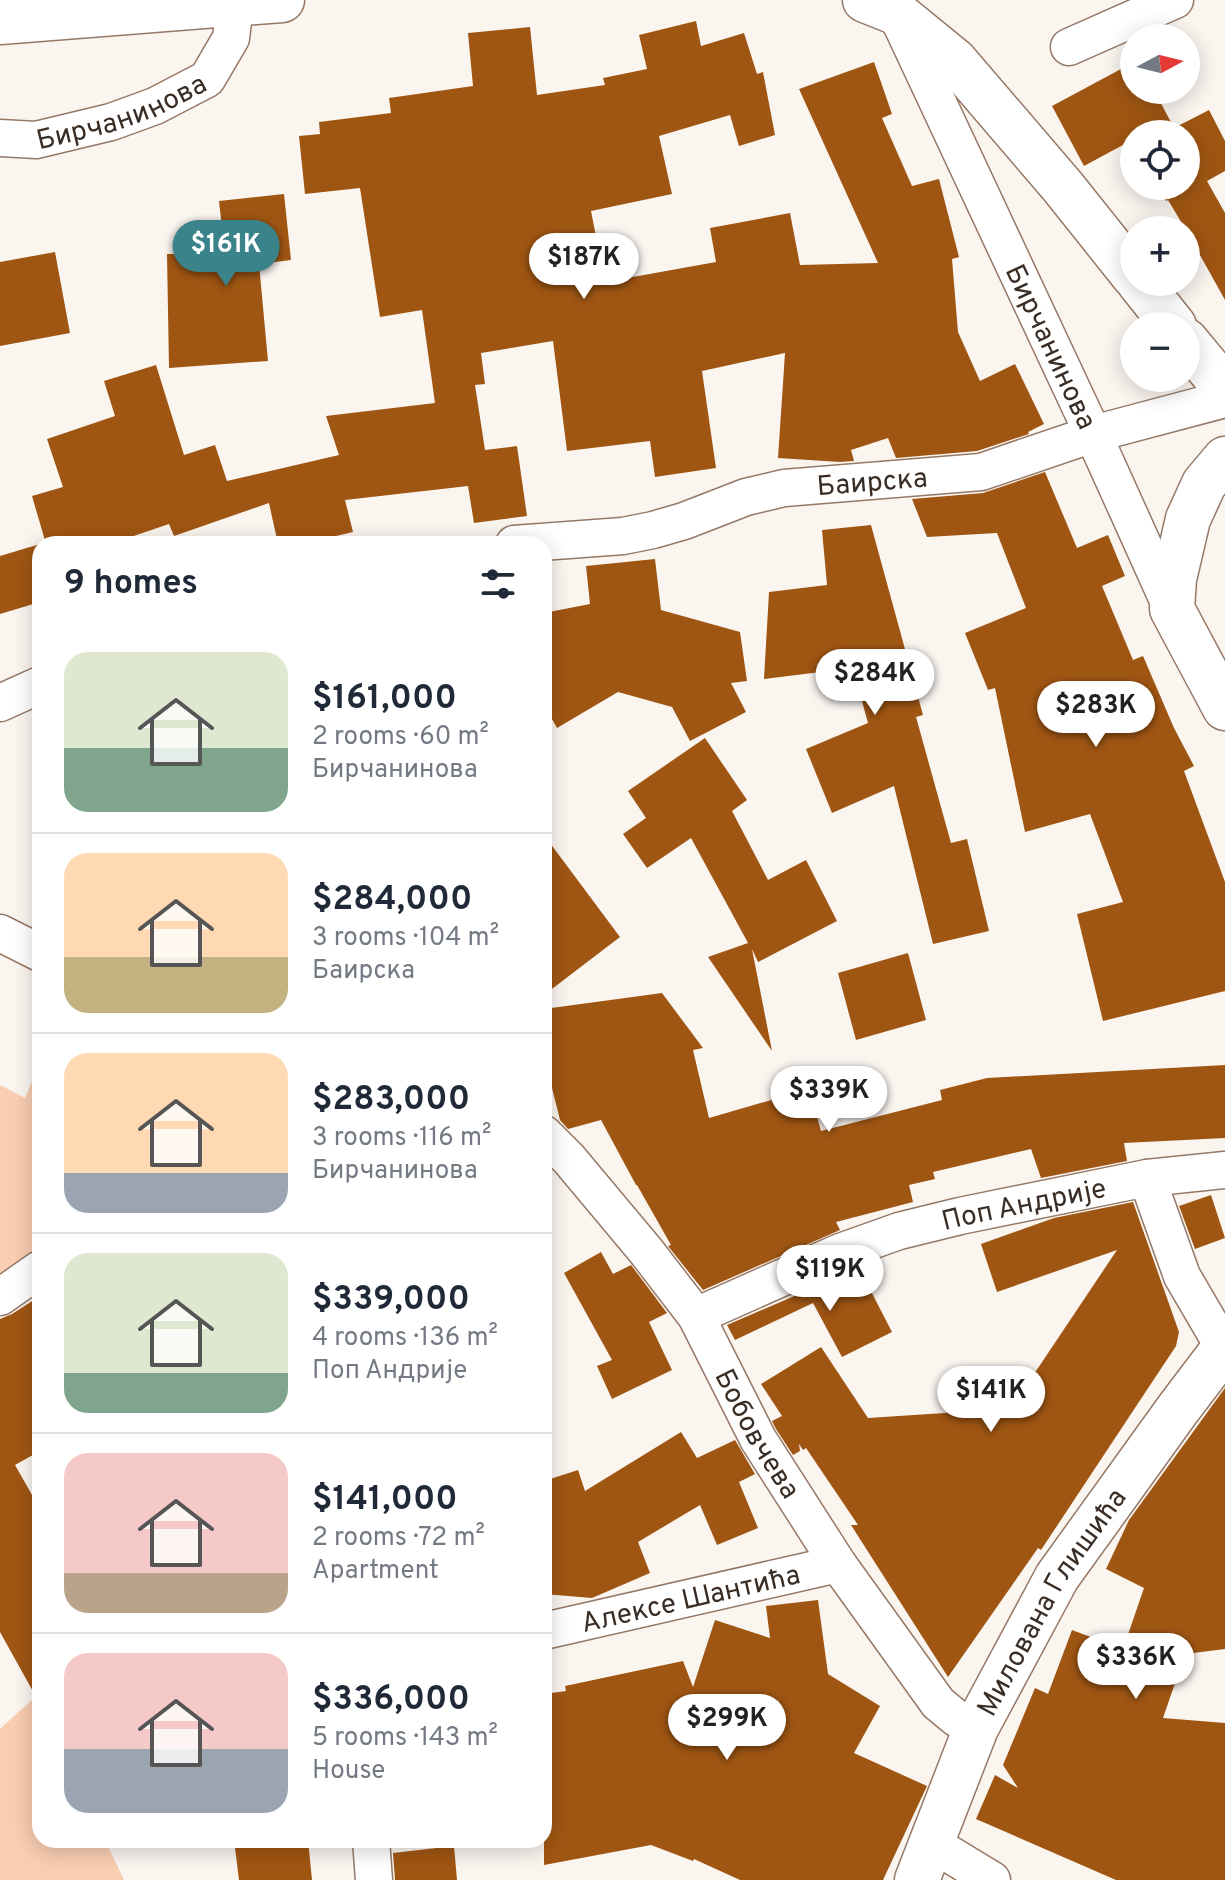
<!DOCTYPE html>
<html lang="en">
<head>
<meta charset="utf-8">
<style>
	:root { --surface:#fff; --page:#f6f6f7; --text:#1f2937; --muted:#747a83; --line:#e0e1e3; --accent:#3b838a }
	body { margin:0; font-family:Overpass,sans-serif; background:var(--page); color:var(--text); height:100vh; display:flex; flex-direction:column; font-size:30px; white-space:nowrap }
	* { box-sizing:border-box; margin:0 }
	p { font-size:26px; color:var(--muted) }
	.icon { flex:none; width:44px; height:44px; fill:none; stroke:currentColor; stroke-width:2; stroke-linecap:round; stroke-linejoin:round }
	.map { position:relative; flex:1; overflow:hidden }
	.side { position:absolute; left:32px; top:536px; width:520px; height:1312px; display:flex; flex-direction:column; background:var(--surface); border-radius:24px; box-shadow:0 4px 20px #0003 }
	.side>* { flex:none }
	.needle { width:52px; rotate:83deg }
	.controls { position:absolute; left:1120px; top:24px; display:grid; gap:16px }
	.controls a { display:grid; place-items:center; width:80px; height:80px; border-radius:50%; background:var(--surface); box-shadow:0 4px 20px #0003; font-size:40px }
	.price { position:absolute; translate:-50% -68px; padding:0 18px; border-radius:28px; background:#fff; color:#222; font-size:26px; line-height:52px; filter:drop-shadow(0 2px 4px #0008) }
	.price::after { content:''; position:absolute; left:50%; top:48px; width:24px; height:18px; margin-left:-12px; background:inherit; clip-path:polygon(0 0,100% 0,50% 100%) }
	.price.current { background:var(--accent); color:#fff }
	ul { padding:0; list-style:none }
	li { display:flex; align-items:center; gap:24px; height:200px; padding:0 32px }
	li+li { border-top:2px solid var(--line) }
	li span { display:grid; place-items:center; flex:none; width:224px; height:160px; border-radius:24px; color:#555 }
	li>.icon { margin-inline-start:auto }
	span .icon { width:96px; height:96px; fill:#fffc; stroke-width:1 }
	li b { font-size:34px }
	h2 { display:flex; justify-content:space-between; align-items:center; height:96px; padding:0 32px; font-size:34px }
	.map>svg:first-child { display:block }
	.green { fill:#f8cdb1 }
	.building { fill:#a05613 }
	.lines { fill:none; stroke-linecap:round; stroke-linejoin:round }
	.minor-casing { stroke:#957865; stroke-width:39 }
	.tertiary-casing { stroke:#957865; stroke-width:47 }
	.secondary-casing { stroke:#957865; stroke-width:47 }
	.minor { stroke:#fff; stroke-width:36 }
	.tertiary { stroke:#fff; stroke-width:44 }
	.secondary { stroke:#fff; stroke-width:44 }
	.labels { text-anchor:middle; stroke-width:8; stroke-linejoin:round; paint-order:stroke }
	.street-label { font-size:28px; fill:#392d25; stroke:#fff }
</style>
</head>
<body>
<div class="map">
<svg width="1225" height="1880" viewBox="0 0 1225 1880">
	<rect width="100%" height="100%" fill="#fbf5f0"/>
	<g class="green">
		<path d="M40,1061V1269L0,1297V1085L25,1098Z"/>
		<path d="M35,1697L40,1706V1840H105L124,1880H0V1729Z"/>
	</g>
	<g class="building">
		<path d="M696,21L701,46L744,33L757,74L763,72L775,135L739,146L730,115L659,136L672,194L591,211L605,282L716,262L710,228L790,213L800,265L878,263L799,89L874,62L892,114L882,118L912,186L939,179L959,257L952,259L958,332L980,381L1015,364L1044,424L1028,432L1029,434L977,451L896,458L888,438L851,450L854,461L840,462L778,458L785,353L702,371L716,468L655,477L650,441L567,451L553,341L481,353L485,384L475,385L485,450L517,446L527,516L474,523L468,486L345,500L353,532L302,544H278L269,503L174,536L169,524L110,544H46L32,496L63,487L47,439L115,416L104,381L156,365L184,455L215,445L227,481L339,455L326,416L435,403L422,310L380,317L360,188L305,194L299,136L320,134L319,122L391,113L389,98L473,86L468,33L530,27L537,95L605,85L603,78L647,69L639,35Z"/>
		<path d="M1134,62V90H1154L1174,128L1209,110L1225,141V171L1207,181L1225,213V300L1186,230L1168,200L1166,201L1159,186H1186V134H1134V139L1084,166L1052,106Z"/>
		<path d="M284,194L291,260L259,264L268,361L169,368L167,254H225L219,201Z"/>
		<path d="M55,252L70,333L0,346V262Z"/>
		<path d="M1045,472L1077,548L1108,535L1125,576L1102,586L1133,660L1143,656L1174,728L1194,766L1184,771L1225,882V991L1103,1021L1077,914L1123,902L1090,814L1025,832L995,688L988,690L965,633L1026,608L997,533L927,537L912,499L983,493Z"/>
		<path d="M871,525L923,715L916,717L951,843L967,839L989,931L933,944L894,786L832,813L806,749L868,723L853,668L764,679L769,592L827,585L822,530Z"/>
		<path d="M40,544V602L0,614V556Z"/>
		<path d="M655,559L661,610L740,632L747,681L731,683L746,712L690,741L672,707L618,692L557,728L544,705V613L590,604L586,566Z"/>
		<path d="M705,738L747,800L732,811L768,880L806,860L837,921L758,962L752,949L772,1051L708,957L748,943L691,838L647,868L623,834L646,818L628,791Z"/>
		<path d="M544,835L620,937L544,995Z"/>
		<path d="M908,953L926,1020L856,1040L838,973Z"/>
		<path d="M662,993L703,1048L693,1050L709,1118L809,1089L821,1131L942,1100L940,1090L987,1078L1225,1065V1138L1124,1143L1127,1161L1041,1178L1031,1149L933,1172L935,1179L909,1185L913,1202L836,1222L840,1230L703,1290L668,1246L671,1245L637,1185H636L601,1120L568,1129L560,1120L544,1056V1009Z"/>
		<path d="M1211,1195L1225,1238L1195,1249L1179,1206Z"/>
		<path d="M1133,1202L1179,1332L1176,1346L1041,1550L1038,1548L948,1677L851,1525H858L806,1448L803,1450L799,1444L800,1451L793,1455L776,1429L772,1421L782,1416L761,1384L821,1347L868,1418L975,1411L1002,1373L1024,1389L1117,1250L997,1292L981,1244L1054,1218Z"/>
		<path d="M601,1252L613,1274L631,1265L667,1313L649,1322L672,1370L612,1399L597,1366L612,1360L564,1273Z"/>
		<path d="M859,1268L892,1332L842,1357L813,1303L735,1340L727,1325Z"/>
		<path d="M40,1296V1451L15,1465L40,1509V1704L0,1632V1319L12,1314Z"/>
		<path d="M1225,1388V1649L1185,1654L1163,1718L1225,1723V1880H1116L976,1819L995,1775L1018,1788L1003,1765L1035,1688L1048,1694L1072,1630L1123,1649L1144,1588L1106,1569L1129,1520Z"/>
		<path d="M681,1432L697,1458L735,1440L755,1474L739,1482L758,1528L717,1545L700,1505L638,1542L650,1573L592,1598L544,1594V1481L578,1470L585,1491Z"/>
		<path d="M818,1600L828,1674L880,1706L854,1753L927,1786L883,1880H740L694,1859L693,1861L651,1845L544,1865V1694L566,1691L565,1686L683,1661L693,1687L715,1620L770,1638L766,1606Z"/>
		<path d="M234,1840H308L312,1880H239Z"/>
		<path d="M454,1846L457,1880H395L393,1853Z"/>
	</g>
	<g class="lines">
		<defs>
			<g id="minor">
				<path id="s1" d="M896,13L1093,434L1172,609"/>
				<path d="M1069,47L1175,0"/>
				<path id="s2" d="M0,138L36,140L111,122L155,106L207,79L231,38L235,5"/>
				<path id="s3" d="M514,544L623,536L653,530L684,521L746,497L784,488L981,472L1093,434L1225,399"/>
				<path d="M0,703L40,685"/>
				<path d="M0,933L40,953"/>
				<path id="s4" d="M544,1134L569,1159L646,1251L696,1316L758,1439L838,1564L938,1703L956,1718L976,1728"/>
				<path d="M1147,1178L1182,1276L1224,1348"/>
				<path d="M0,1297L40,1269"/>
				<path id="s5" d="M696,1316L840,1252L899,1231L960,1216L1147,1178L1225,1170"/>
				<path id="s6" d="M544,1631L838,1564"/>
				<path d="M371,1840L374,1880"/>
				<path d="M931,1843L992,1880"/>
			</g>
			<g id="tertiary">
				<path d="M1225,459L1204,484L1188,519L1174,579L1172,609L1225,708"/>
				<path id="s7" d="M917,1880L976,1728L1057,1577L1178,1409L1225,1347"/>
			</g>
			<g id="secondary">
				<path d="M865,0L895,12L955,61L1063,187L1134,276"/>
				<path d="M0,22L282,0"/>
				<path d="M1139,282L1174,326"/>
				<path d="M1186,341L1225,388"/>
			</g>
		</defs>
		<use href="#minor" class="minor-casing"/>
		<use href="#tertiary" class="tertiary-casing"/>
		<use href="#secondary" class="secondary-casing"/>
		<use href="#minor" class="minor"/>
		<use href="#tertiary" class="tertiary"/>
		<use href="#secondary" class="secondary"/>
	</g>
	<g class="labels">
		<g class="street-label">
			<text dy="10" stroke="none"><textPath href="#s2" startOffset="126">Бирчанинова</textPath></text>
			<text dy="10" stroke="none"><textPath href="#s1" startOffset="368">Бирчанинова</textPath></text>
			<text dy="10" stroke="none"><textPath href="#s3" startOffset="366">Баирска</textPath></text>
			<text dy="10" stroke="none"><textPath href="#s5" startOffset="348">Поп Андрије</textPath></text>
			<text dy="10" stroke="none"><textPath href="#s4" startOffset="370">Бобовчева</textPath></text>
			<text dy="10" stroke="none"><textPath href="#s6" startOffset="150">Алексе Шантића</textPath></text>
			<text dy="10" stroke="none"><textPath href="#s7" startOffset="310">Милована Глишића</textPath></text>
		</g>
	</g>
</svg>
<div class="controls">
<a><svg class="needle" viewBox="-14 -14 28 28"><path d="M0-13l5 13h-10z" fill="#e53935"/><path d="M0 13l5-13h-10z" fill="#747a83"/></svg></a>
<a><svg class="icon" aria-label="locate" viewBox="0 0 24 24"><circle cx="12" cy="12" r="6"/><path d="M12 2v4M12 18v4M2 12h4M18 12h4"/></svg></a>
<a>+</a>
<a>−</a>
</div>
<b class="price current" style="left:226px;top:288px">$161K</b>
<b class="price" style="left:584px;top:301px">$187K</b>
<b class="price" style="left:875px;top:717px">$284K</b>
<b class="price" style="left:1096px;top:749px">$283K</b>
<b class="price" style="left:829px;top:1134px">$339K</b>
<b class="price" style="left:830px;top:1313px">$119K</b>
<b class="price" style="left:991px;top:1434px">$141K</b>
<b class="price" style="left:1136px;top:1701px">$336K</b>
<b class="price" style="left:727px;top:1762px">$299K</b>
<section class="side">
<h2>9 homes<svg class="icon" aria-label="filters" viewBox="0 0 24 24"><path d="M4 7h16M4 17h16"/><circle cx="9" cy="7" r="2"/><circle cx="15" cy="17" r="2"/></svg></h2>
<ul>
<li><span style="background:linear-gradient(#dfe7d0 60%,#7fa58c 0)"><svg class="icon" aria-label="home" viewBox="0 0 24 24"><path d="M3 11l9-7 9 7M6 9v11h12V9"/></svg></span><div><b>$161,000</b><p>2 rooms · 60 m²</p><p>Бирчанинова</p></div></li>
<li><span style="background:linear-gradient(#ffd9b3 65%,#c2b280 0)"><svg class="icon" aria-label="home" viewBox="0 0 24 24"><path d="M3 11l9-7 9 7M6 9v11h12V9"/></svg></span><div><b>$284,000</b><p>3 rooms · 104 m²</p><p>Баирска</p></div></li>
<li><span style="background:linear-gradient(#ffd9b3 75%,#9aa5b1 0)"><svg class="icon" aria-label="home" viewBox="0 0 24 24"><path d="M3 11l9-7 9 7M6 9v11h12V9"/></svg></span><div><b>$283,000</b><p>3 rooms · 116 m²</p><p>Бирчанинова</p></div></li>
<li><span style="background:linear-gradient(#dfe7d0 75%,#7fa58c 0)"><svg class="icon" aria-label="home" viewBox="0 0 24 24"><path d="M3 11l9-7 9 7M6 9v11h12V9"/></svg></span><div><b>$339,000</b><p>4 rooms · 136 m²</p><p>Поп Андрије</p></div></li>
<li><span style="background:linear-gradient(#f6c9c9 75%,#b9a48a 0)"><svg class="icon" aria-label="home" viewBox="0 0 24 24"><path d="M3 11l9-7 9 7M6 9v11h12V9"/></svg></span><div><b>$141,000</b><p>2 rooms · 72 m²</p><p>Apartment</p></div></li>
<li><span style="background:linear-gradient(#f6c9c9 60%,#9aa5b1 0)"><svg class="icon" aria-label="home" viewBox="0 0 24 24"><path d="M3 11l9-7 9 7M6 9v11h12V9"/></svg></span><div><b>$336,000</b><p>5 rooms · 143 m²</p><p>House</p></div></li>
</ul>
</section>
</div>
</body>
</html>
